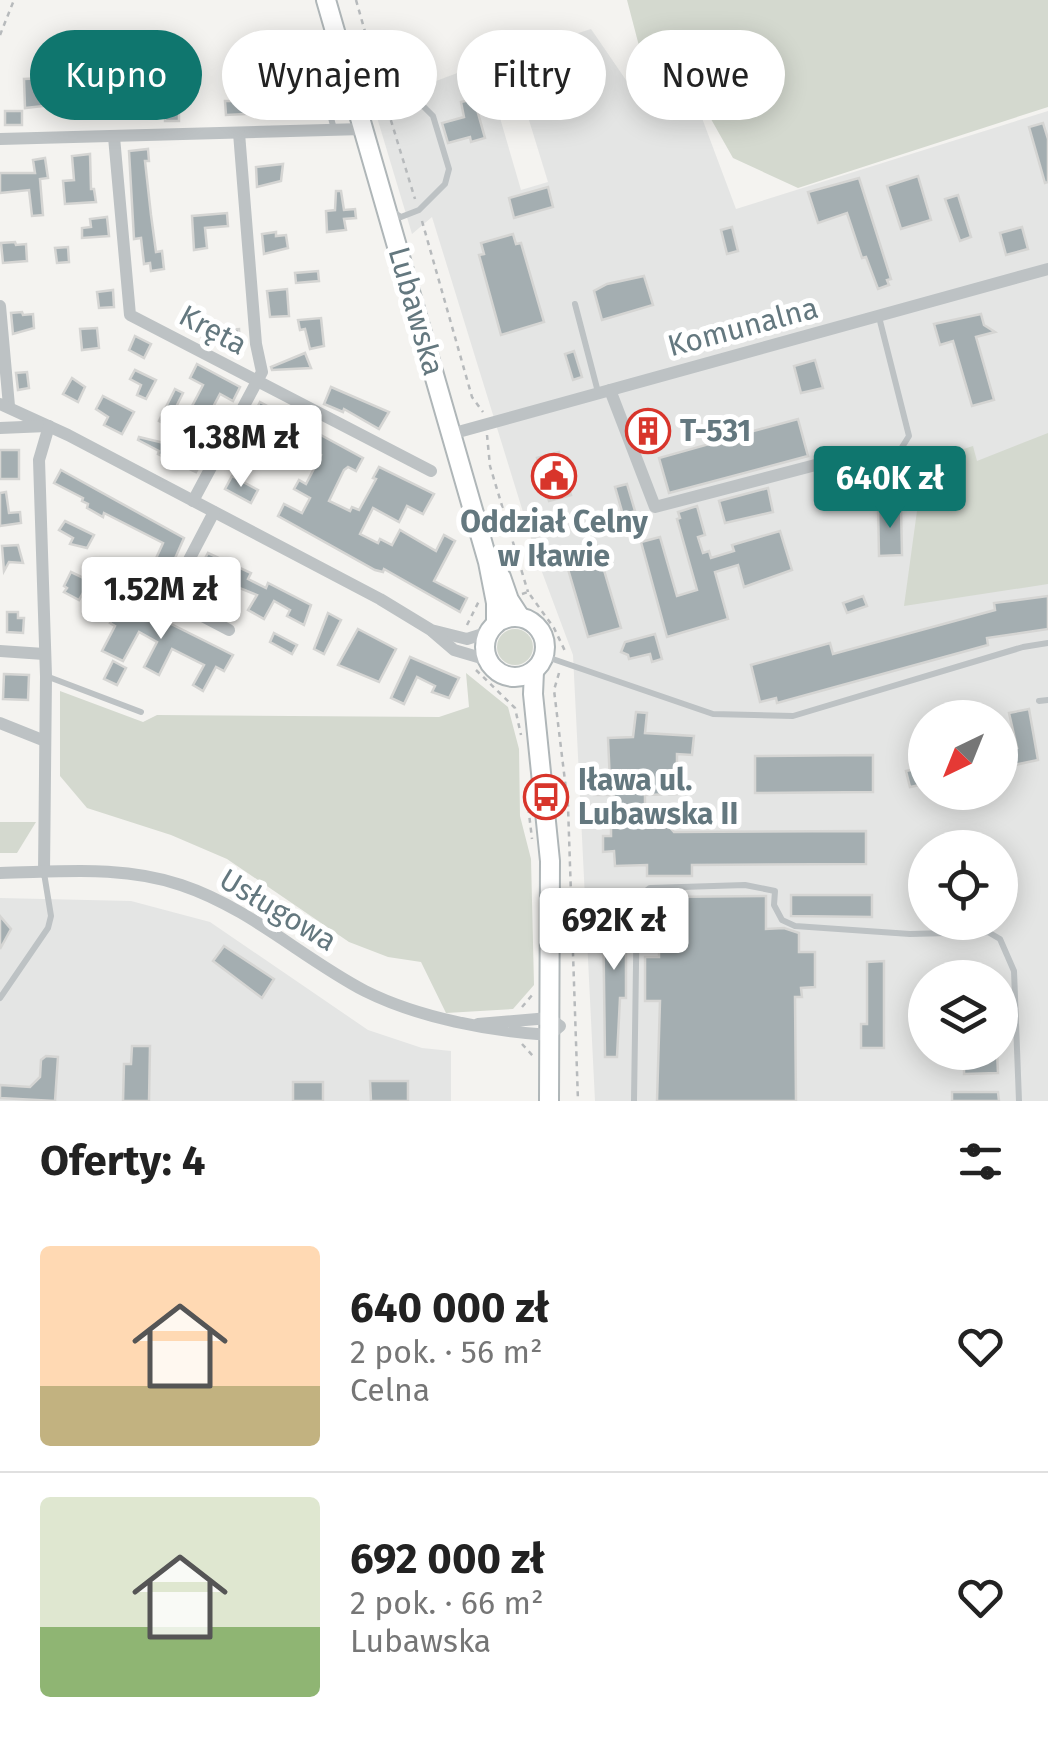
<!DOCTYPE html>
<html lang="pl">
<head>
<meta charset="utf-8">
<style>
	:root { --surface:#fff; --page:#f2f2f2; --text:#222; --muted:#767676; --line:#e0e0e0; --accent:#0f766e }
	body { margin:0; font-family:"Fira Sans",sans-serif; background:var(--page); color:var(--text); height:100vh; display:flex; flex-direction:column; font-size:38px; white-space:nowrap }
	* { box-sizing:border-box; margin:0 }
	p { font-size:32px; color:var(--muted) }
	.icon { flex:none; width:55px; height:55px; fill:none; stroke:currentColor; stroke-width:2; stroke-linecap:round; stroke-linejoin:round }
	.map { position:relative; height:1101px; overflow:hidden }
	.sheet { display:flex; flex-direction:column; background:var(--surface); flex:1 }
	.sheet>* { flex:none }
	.banner { position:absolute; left:30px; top:30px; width:990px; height:90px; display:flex; gap:20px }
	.needle { width:65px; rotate:223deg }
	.buttons { position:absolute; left:908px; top:700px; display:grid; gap:20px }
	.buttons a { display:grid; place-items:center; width:110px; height:110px; border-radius:50%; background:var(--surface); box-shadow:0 5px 25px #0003; font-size:50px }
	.price { position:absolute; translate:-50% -85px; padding:0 22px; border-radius:10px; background:#fff; color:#222; font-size:32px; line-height:65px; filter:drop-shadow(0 2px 5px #0008) }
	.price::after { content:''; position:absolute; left:50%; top:60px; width:30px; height:22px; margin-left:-15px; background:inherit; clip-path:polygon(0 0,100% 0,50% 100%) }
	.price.selected { background:var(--accent); color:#fff }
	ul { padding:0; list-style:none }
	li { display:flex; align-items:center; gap:30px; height:250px; padding:0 40px }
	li+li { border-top:2px solid var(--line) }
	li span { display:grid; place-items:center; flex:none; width:280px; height:200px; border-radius:10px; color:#555 }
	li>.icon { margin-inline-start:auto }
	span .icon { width:120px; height:120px; fill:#fffc; stroke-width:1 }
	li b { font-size:42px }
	h2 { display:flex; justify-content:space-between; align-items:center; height:120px; padding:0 40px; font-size:42px }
	.pill { padding:0 35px; border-radius:45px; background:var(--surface); box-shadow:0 5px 25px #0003; font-size:35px; line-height:90px }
	.pill.selected { background:var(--accent); color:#fff }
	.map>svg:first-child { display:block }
	.built { fill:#e4e5e4; fill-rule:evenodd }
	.green { fill:#d4d9cf }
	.building { fill:#a4aeb1; stroke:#d5d5d3; stroke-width:2.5 }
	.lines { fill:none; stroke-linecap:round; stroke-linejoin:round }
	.secondary-casing { stroke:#afb6b8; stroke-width:22 }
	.path { stroke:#b7babc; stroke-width:2.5; stroke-dasharray:5 5; stroke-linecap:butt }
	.lane { stroke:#bdc2c4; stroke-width:6 }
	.street { stroke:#bdc2c4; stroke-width:12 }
	.secondary { stroke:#fff; stroke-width:18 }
	.labels { text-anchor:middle; stroke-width:10; stroke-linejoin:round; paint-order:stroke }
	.street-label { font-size:30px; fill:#64787f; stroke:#fff }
	.poi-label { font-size:30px; font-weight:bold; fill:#64787f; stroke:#fff; text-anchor:start }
</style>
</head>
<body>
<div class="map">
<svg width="1048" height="1101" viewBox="0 0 1048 1101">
	<rect width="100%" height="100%" fill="#f4f3f0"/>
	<g class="built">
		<path d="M591,29L639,99L693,94L736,209L1048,111V1101H595L573,655L539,564L432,217L412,234L364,74L428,84L484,63L521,190L548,182L509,55ZM925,718H1000V792H925ZM925,848H1000V922H925ZM925,978H1000V1052H925Z"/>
		<path d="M0,898L131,901L210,922L368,1030L422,1048L451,1051V1101H0Z"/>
	</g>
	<g class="green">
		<path d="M627,0H1048V107L798,188L733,158L694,89L644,65Z"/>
		<path d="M1048,433V584L904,606L920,489L913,465L973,446L977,461Z"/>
		<circle cx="515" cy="647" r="18"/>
		<path d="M466,673L508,707L519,749L520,816L531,859L534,985L513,1009L446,1013L421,962L388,957L349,942L227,859L171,835L87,808L60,776V691L143,722L157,715L439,717L469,707Z"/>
		<path d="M0,822H36L17,853H0Z"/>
	</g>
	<g class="building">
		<path d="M301,33L306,43L300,50V76L307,82V88L292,103H307V118H264V113L226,115L225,101H243L244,92L283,91L282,34Z"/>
		<path d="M120,72L121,101L101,102L100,88H88V73Z"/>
		<path d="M180,74H190L191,94H180Z"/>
		<path d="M43,78L44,106L25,108L24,79Z"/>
		<path d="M474,99L485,138L471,142L470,137L448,143L442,123L464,117L461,102Z"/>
		<path d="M165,100L179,101V121H165Z"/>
		<rect x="5" y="111" width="17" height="14"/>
		<path d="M1043,123L1048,139V182L1045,183L1029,127Z"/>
		<path d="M148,149L149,161H145L151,215L156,252L162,251L164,269L151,271L150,263L144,264L141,238L134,239L129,151Z"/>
		<path d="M90,154L91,189H94L96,202L65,204L63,181L74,180L72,156Z"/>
		<path d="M45,158L48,178L40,179L43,215L32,216L29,190L0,193V173H35L33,160Z"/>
		<path d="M283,164L281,181L257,187L256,167Z"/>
		<path d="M918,176L931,220L901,229L887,186Z"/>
		<path d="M859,178L891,279L887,280L889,285L878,289L866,257L862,258L847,213L818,223L808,192Z"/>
		<path d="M548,187L553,207L514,218L509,198Z"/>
		<path d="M336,191H341L344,210L355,209L356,218L344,219L346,230L327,232L326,211L335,210Z"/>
		<path d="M958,195L971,237L960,241L945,199Z"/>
		<path d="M227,213L228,226L205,228L207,248L194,250L192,216Z"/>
		<path d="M107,217L109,236L82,238V228L91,227L90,219Z"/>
		<path d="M732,227L738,251L727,254L721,230Z"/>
		<path d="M1022,227L1028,249L1006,255L1000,233Z"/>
		<path d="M276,232V236L286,235L288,248L264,254L262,234Z"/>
		<path d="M513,234L516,244L521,243L544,322L501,335L479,255L484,254L481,243Z"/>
		<path d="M15,242L16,245L26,244L27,261L3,263L1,243Z"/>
		<path d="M68,247L69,262L57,263L55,248Z"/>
		<path d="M318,271L319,281L296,283L295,273Z"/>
		<path d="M644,276L653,305L602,320L594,291L607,284Z"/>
		<path d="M287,289L289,316L270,317L267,291Z"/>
		<path d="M113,290L114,307L99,308L97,292Z"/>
		<path d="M22,312L23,315L33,314L34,328L13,334L11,313Z"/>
		<path d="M981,314L984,325L995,332L976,337L994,400L972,406L953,341L940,345L934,324Z"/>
		<path d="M321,318L324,346L310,349L305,329L300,330L298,320Z"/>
		<path d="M97,328L99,348L82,350L80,329Z"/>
		<path d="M239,329L240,345L202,341V332Z"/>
		<path d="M135,336L151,344L144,358L129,350Z"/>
		<path d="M574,351L582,377L573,380L565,354Z"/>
		<path d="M305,353L311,368L272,370L271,367Z"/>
		<path d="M815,360L823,388L801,393L794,366Z"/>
		<path d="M197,364L240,387L233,401L220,394L205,422L190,410L203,385L190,378Z"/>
		<path d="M135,370L156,380L146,399L137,395L141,385L130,379Z"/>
		<path d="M27,372L29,388L18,390L16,373Z"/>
		<path d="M72,378L85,387L78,402L63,394Z"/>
		<path d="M331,387L389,412L379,429L344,409L343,412L324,404Z"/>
		<path d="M175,389L183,393L167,425L159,421Z"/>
		<path d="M103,396L134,412L122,434L104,425L108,417L96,409Z"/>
		<path d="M260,402L363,458L356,471L348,467L344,470L329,501L350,511L352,507L359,510L376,479L373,478L379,467L434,494L423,514L407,506L399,522L373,508L360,534L378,543L380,539L392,545L400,530L436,551L444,535L455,541L434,581L467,598L460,612L384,569L383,572L375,570L278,516L284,504L302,513L310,498L294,489L299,480L306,484L321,455L310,449L312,445L253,416Z"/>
		<path d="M798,419L808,456L669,493L659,458L731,438L728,427L743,423L746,433Z"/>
		<path d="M656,424L659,434L640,439L637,428Z"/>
		<path d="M139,437L189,449L204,457L196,472L158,454L159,451L138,440Z"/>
		<rect x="0" y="450" width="19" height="29"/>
		<path d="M559,452L571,495L549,501L537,458Z"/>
		<path d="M61,470L184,538L165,581L148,576L163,543L104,513L103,517L87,508L88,504L82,501L83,498L54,483Z"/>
		<path d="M232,476L258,490L251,503L225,489Z"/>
		<path d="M627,484L635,511L623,515L615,487Z"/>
		<path d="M768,488L773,512L725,523L719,501Z"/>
		<path d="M6,492L9,513L20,512L21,523L0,526V493Z"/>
		<path d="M697,506L705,535L698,537L703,553L709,551L711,558L734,551L732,545L780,531L792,570L744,587L738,565L715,572L728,619L667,637L641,542L660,537L677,596L697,590L677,519L680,518L678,512Z"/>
		<path d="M878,506H901L902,555L879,556Z"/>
		<path d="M65,521L94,535L87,548L70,544L73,538L59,530Z"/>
		<path d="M596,543L621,628L588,637L563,552Z"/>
		<path d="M18,545L23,563L9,562L4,571L2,546Z"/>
		<path d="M208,553L251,573L248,579L266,588L268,583L311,605L304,625L287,616L290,610L274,601L264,619L248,610L257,595L227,583L228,580L209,570L202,564Z"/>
		<path d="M71,572L90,581L79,600L64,592L67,588L64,586Z"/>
		<path d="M863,596L867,606L847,613L843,603Z"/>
		<path d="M1048,596V629L987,638L988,645L777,703L776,698L760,702L751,665L830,643L833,654L995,610L994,603Z"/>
		<path d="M114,599L121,603L123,600L146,616L147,612L233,655L224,671L216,667L203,691L193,685L204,665L172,649L159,675L144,667L157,642L139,632L123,661L102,651L115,626L110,623L113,618L105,614Z"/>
		<path d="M7,612H18V618H24L23,633L7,632Z"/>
		<path d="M328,613L341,620L324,654L314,649Z"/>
		<path d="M358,629L396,649L379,682L338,665Z"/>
		<path d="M274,633L297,645L292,654L270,642Z"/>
		<path d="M655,634L662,659L652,662L650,654L629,659L628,655L621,652L625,642Z"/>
		<path d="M410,657L459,678L449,698L432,692L435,686L417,677L404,704L391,698Z"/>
		<path d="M113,661L126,668L117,685L104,679Z"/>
		<path d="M4,674L29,675L28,700L3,699Z"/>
		<path d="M1029,709L1038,760L1000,768V751L1017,748L1009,713Z"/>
		<path d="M636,712L647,713L645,733L694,736L692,755L677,754V794L645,795V824H667L674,832L866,831V864L692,865V876H647V865L615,866L614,851L603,852V836H611V826L614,827V795H594V784L610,783L608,738L633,737Z"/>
		<path d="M873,755V792L755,793V756Z"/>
		<path d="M925,767V784L910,787L906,771Z"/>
		<path d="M791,895H872V917L791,916Z"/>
		<path d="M766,896V929L784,928L799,933V952H815V987L801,988L802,997H795L796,1101H657L660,1001H645V957H659V897Z"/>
		<path d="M603,907H626V998H620L617,1057H605Z"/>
		<path d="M0,916L11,929L0,949Z"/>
		<path d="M224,946L274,979L262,998L213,961Z"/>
		<path d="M884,961V1048H861V1024H867V962Z"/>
		<path d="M132,1046H150L149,1101H123L124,1064H131Z"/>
		<path d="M964,1052H997L998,1073L964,1074Z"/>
		<path d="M46,1056L58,1057L55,1101L0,1098V1085L30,1087L40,1077L41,1060Z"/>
		<path d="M370,1081H408V1101H371Z"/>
		<rect x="293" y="1082" width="30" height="19"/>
		<path d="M952,1092H998L999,1101H952Z"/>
	</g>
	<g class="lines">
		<defs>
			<g id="secondary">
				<path d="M326,0L488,562L496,603V623"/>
				<path d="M501,577L509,600L520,617"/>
				<circle cx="515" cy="647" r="30"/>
				<path d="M534,671L533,694L550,861L549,1101"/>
			</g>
		</defs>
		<use href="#secondary" class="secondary-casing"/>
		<g class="path">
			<path d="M356,0L380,84"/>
			<path d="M0,35L14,0"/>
			<path d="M385,101L415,199"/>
			<path d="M422,221L472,397L483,412"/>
			<path d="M487,435L490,466L528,592"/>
			<path d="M522,594L528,592L554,628L565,651"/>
			<path d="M467,625L479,601"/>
			<path d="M476,670L515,708L521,735"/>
			<path d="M559,673L554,690L568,806L578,1101"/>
			<path d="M526,788L532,839"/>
			<path d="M522,1007L533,994"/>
			<path d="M522,1044L533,1056"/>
		</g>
		<g class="lane">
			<path d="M313,52L334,129"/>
			<path d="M356,95L382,92L422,105L433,116L449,169L445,184L419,210L401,217L390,210"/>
			<path d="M575,304L598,392"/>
			<path d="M846,457L899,452L909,436L879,317"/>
			<path d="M544,656L713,714L793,716L1023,647L1048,643"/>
			<path d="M46,676L141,712"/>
			<path d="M1039,701L1048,700"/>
			<path d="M0,998L48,928L51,916L44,873"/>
			<path d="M634,1101L637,898L650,888L745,885L775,891L774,905L782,920L795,926L910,934L988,932L1000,939L1014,971L1019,1101"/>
		</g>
		<g class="street">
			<path d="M114,137L130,315L431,471"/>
			<path d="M0,139L363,129"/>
			<path d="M0,306L9,406"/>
			<path d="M610,390L655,507L846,457"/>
			<path d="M0,404L68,435L380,599L431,630L467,639L489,632"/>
			<path d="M0,428L47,426"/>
			<path d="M451,434L1048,269"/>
			<path d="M193,501L262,372L256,344L239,133"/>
			<path d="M128,577L229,630"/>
			<path d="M169,598L214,512"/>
			<path d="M433,632L454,650L488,660"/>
			<path d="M0,651L44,654"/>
			<path d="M0,723L45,741"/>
			<path d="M44,872L46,676L39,460L49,426"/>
			<path d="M0,873C61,872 122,865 181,885C250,908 302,958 365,991C419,1018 490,1031 549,1035L560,1026L549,1018L478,1024"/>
		</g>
		<use href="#secondary" class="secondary"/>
	</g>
	<defs>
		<symbol id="building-ring" viewBox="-11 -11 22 22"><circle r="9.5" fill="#fff" stroke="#d8352b" stroke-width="1.5"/><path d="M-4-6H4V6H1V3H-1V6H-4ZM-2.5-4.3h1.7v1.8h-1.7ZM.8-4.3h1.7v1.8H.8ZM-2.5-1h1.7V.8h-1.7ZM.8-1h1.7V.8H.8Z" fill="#d8352b"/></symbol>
		<symbol id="civic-ring" viewBox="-11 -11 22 22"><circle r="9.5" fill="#fff" stroke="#d8352b" stroke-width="1.5"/><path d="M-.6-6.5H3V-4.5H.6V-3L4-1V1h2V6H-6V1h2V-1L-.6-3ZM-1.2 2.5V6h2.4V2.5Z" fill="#d8352b"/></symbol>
		<symbol id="bus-ring" viewBox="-11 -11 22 22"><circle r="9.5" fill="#fff" stroke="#d8352b" stroke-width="1.5"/><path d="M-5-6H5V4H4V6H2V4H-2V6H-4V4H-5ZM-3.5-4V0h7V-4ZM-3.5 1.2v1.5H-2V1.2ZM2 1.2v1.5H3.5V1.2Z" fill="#d8352b"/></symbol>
	</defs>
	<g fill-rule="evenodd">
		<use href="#building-ring" x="623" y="406" width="50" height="50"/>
		<use href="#civic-ring" x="529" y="451" width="50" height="50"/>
		<use href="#bus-ring" x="521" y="772" width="50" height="50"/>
	</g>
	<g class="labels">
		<g class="street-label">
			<text transform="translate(416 311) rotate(74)" y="10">Lubawska</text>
			<text transform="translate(743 327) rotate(-15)" y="10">Komunalna</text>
			<text transform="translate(213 330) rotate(28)" y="10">Kręta</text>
			<text transform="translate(278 910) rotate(31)" y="10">Usługowa</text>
		</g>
		<g class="poi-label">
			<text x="680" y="441">T-531</text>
			<text x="554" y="532" text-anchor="middle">Oddział Celny<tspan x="554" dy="34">w Iławie</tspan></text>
			<text x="578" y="790">Iława ul.<tspan x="578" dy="34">Lubawska II</tspan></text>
		</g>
	</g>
</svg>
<div class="buttons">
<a><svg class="needle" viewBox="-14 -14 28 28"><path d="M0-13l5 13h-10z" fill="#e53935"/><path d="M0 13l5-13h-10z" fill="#767676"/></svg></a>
<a><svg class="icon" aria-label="locate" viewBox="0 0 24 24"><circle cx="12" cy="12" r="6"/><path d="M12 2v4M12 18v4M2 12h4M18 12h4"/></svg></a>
<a><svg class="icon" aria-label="layers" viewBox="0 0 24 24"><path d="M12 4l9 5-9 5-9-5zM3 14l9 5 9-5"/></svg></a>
</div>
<b class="price" style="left:241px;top:490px">1.38M zł</b>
<b class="price selected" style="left:890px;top:531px">640K zł</b>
<b class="price" style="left:161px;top:642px">1.52M zł</b>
<b class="price" style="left:614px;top:973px">692K zł</b>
<div class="banner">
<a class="pill selected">Kupno</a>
<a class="pill">Wynajem</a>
<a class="pill">Filtry</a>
<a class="pill">Nowe</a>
</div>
</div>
<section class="sheet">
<h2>Oferty: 4<svg class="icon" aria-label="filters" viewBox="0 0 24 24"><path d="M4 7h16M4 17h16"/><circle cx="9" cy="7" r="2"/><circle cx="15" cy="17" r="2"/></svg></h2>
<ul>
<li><span style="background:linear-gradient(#ffd9b3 70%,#c2b280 0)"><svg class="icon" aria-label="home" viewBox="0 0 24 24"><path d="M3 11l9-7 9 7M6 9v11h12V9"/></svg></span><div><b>640 000 zł</b><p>2 pok. · 56 m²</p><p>Celna</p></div><svg class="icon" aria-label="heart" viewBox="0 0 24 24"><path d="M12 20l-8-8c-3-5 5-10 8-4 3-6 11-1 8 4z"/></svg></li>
<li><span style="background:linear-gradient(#dfe7d0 65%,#8fb573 0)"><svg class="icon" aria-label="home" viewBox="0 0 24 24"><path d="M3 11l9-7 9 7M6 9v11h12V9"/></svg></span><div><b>692 000 zł</b><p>2 pok. · 66 m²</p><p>Lubawska</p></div><svg class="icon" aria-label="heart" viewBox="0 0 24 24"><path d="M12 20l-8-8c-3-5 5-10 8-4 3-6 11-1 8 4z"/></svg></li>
</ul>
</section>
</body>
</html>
